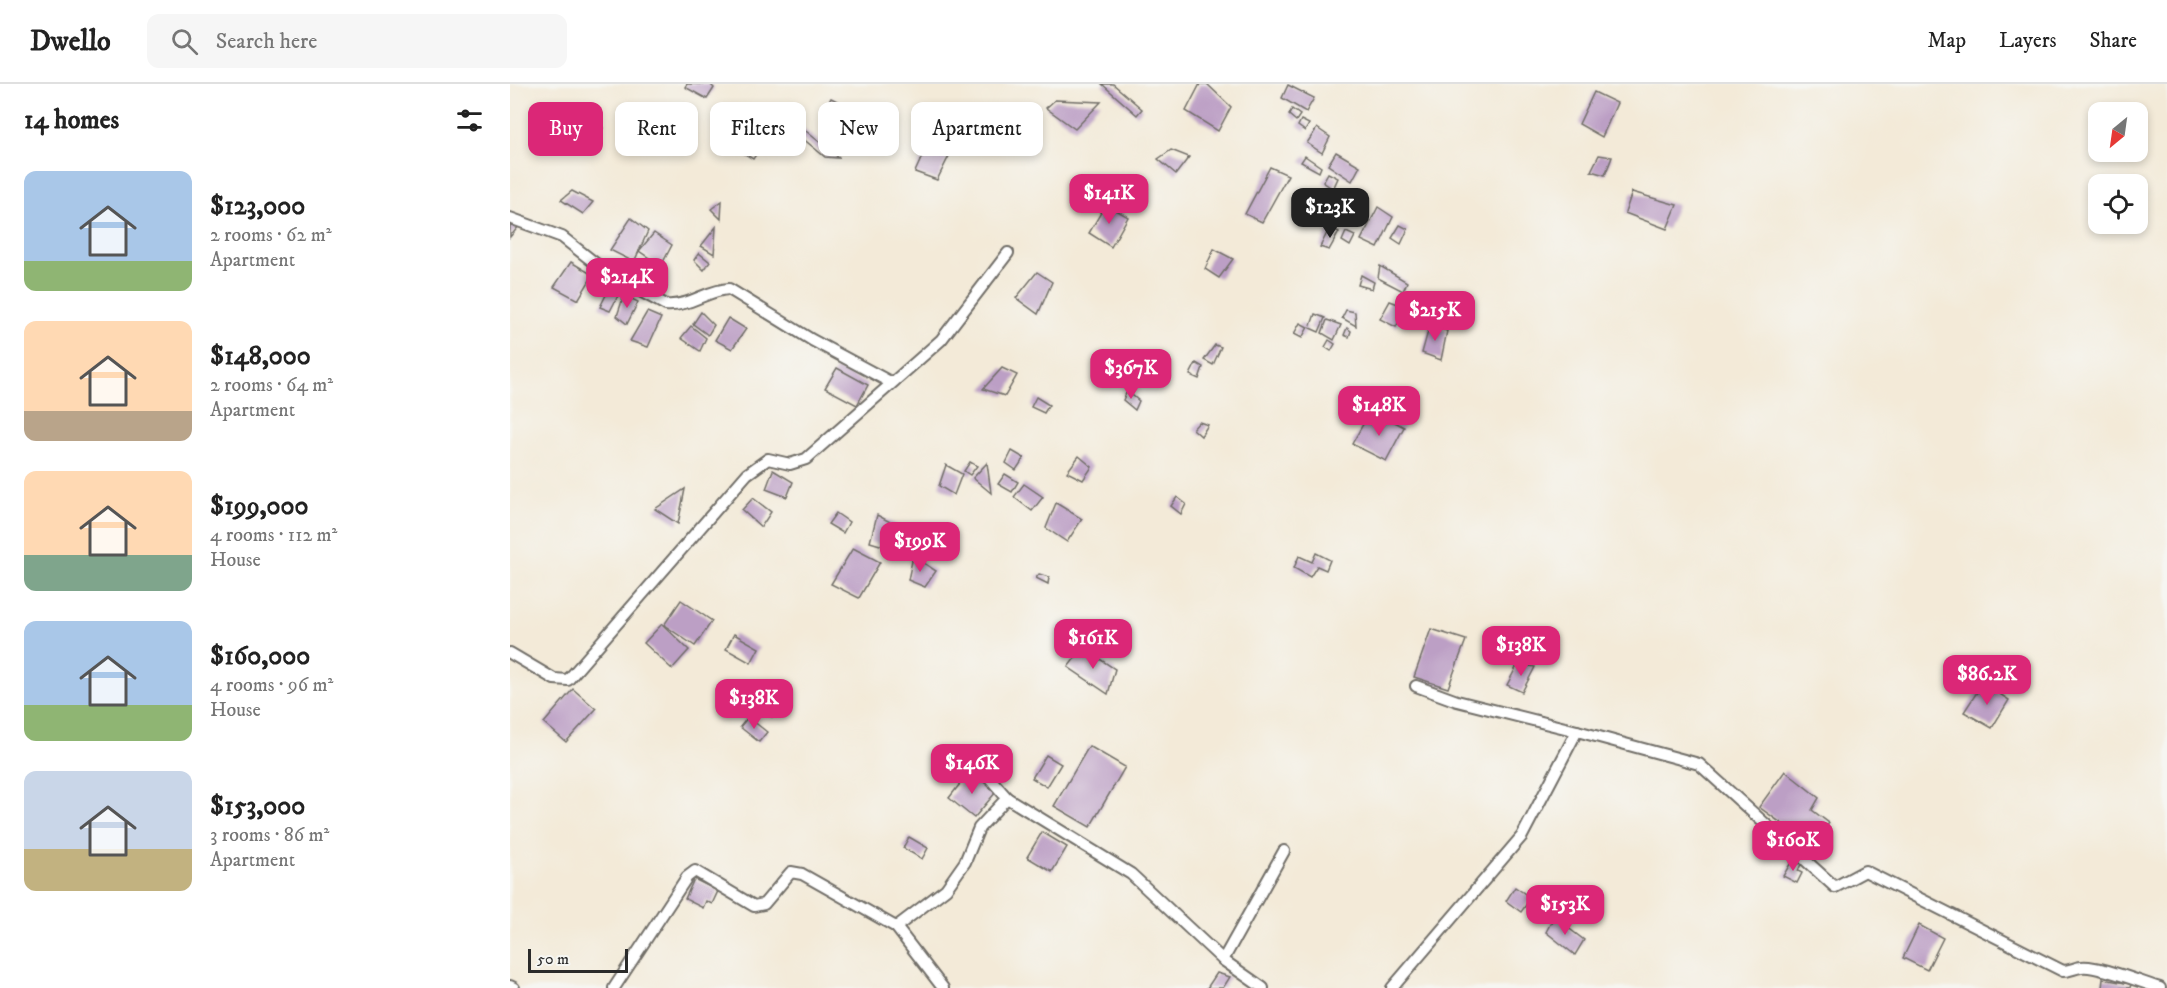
<!DOCTYPE html>
<html lang="en">
<head>
<meta charset="utf-8">
<style>
	:root { --surface:#fff; --page:#f6f6f6; --text:#222; --muted:#767676; --line:#e0e0e0; --accent:#db2777 }
	body { margin:0; font-family:"IM FELL DW Pica",serif; background:var(--page); color:var(--text); height:100vh; display:flex; flex-direction:column; font-size:22px; white-space:nowrap }
	* { box-sizing:border-box; margin:0 }
	p { font-size:20px; color:var(--muted) }
	.icon { flex:none; width:33px; height:33px; fill:none; stroke:currentColor; stroke-width:2; stroke-linecap:round; stroke-linejoin:round }
	.map { position:relative; flex:1; overflow:hidden }
	.sheet { display:flex; flex-direction:column; background:var(--surface); width:510px }
	.sheet>* { flex:none }
	.guide { position:absolute; left:18px; top:18px; width:570px; height:54px; display:flex; gap:12px }
	.needle { width:39px; rotate:209deg }
	.buttons { position:absolute; left:1578px; top:18px; display:grid; gap:12px }
	.buttons a { display:grid; place-items:center; width:60px; height:60px; border-radius:12px; background:var(--surface); box-shadow:0 3px 9px #0003; font-size:30px }
	.scale { position:absolute; left:18px; bottom:15px; width:100px; box-sizing:border-box; padding-left:6px; border:3px solid #2b2b2b; border-top:0; font-size:16px; line-height:21px; white-space:nowrap; color:#2b2b2b; -webkit-text-stroke:4px #f6f6f2; paint-order:stroke }
	.price { position:absolute; translate:-50% -51px; padding:0 14px; border-radius:12px; background:var(--accent); color:#fff; font-size:20px; line-height:39px; filter:drop-shadow(0 2px 3px #0008) }
	.price::after { content:''; position:absolute; left:50%; top:36px; width:18px; height:14px; margin-left:-9px; background:inherit; clip-path:polygon(0 0,100% 0,50% 100%) }
	.price.on { background:#222; color:#fff }
	ul { padding:0; list-style:none }
	li { display:flex; align-items:center; gap:18px; height:150px; padding:0 24px }
	li span { display:grid; place-items:center; flex:none; width:168px; height:120px; border-radius:12px; color:#555 }
	li>.icon { margin-inline-start:auto }
	span .icon { width:72px; height:72px; fill:#fffc; stroke-width:1 }
	li b { font-size:26px }
	h2 { display:flex; justify-content:space-between; align-items:center; height:72px; padding:0 24px; font-size:26px }
	.tag { padding:0 21px; border-radius:12px; background:var(--surface); box-shadow:0 3px 9px #0003; font-size:21px; line-height:54px }
	.tag.on { background:var(--accent); color:#fff }
	header { display:flex; align-items:center; gap:36px; box-sizing:border-box; height:84px; padding:0 30px; background:var(--surface); border-bottom:2px solid var(--line) }
	header strong { font-size:28px }
	nav { display:flex; gap:33px; margin-inline-start:auto; font-size:21px }
	.search { width:420px; height:54px; background:var(--page); display:flex; align-items:center; gap:15px; box-sizing:border-box; padding:0 21px; border-radius:12px; color:var(--muted); font-size:22px }
	main { display:flex; flex:1; min-height:0 }
	.map>svg:first-child { display:block }
	.building { fill:#bc9fc5 }
	.lines { fill:none; stroke-linecap:round; stroke-linejoin:round }
	.street-casing { stroke:#716e68; stroke-width:14 }
	.street { stroke:#fff; stroke-width:10 }
</style>
</head>
<body>
<header>
<strong>Dwello</strong>
<div class="search"><svg class="icon" aria-label="search" viewBox="0 0 24 24"><circle cx="10" cy="10" r="6"/><path d="M15 15l6 6"/></svg>Search here</div>
<nav><a>Map</a><a>Layers</a><a>Share</a></nav>
</header>
<main>
<section class="sheet">
<h2>14 homes<svg class="icon" aria-label="filters" viewBox="0 0 24 24"><path d="M4 7h16M4 17h16"/><circle cx="9" cy="7" r="2"/><circle cx="15" cy="17" r="2"/></svg></h2>
<ul>
<li><span style="background:linear-gradient(#a9c7e8 75%,#8fb573 0)"><svg class="icon" aria-label="home" viewBox="0 0 24 24"><path d="M3 11l9-7 9 7M6 9v11h12V9"/></svg></span><div><b>$123,000</b><p>2 rooms · 62 m²</p><p>Apartment</p></div></li>
<li><span style="background:linear-gradient(#ffd9b3 75%,#b9a48a 0)"><svg class="icon" aria-label="home" viewBox="0 0 24 24"><path d="M3 11l9-7 9 7M6 9v11h12V9"/></svg></span><div><b>$148,000</b><p>2 rooms · 64 m²</p><p>Apartment</p></div></li>
<li><span style="background:linear-gradient(#ffd9b3 70%,#7fa58c 0)"><svg class="icon" aria-label="home" viewBox="0 0 24 24"><path d="M3 11l9-7 9 7M6 9v11h12V9"/></svg></span><div><b>$199,000</b><p>4 rooms · 112 m²</p><p>House</p></div></li>
<li><span style="background:linear-gradient(#a9c7e8 70%,#8fb573 0)"><svg class="icon" aria-label="home" viewBox="0 0 24 24"><path d="M3 11l9-7 9 7M6 9v11h12V9"/></svg></span><div><b>$160,000</b><p>4 rooms · 96 m²</p><p>House</p></div></li>
<li><span style="background:linear-gradient(#c9d6e8 65%,#c2b280 0)"><svg class="icon" aria-label="home" viewBox="0 0 24 24"><path d="M3 11l9-7 9 7M6 9v11h12V9"/></svg></span><div><b>$153,000</b><p>3 rooms · 86 m²</p><p>Apartment</p></div></li>
</ul>
</section>
<div class="map">
<svg width="1657" height="904" viewBox="0 0 1657 904">
	<rect width="100%" height="100%" fill="#f6f6f2"/>
	<filter id="ink" filterUnits="userSpaceOnUse"><feTurbulence type="fractalNoise" baseFrequency=".0167" numOctaves="2"/><feDisplacementMap in="SourceGraphic" scale="12" xChannelSelector="R" yChannelSelector="G"/><feConvolveMatrix kernelMatrix="1 2 1 2 8 2 1 2 1" color-interpolation-filters="sRGB"/></filter>
	<filter id="wash" filterUnits="userSpaceOnUse"><feTurbulence type="fractalNoise" baseFrequency=".008" numOctaves="4" result="noise"/><feDisplacementMap in="SourceGraphic" scale="24" xChannelSelector="R" yChannelSelector="G"/><feGaussianBlur stdDeviation="1.35" result="paint"/><feColorMatrix in="noise" values="0 0 0 0 0 0 0 0 0 0 0 0 0 0 0 0 0 1.4 0 .05"/><feComposite in="paint" operator="in"/></filter>
	<g filter="url(#wash)">
		<rect width="100%" height="100%" fill="#f3ead8"/>
		<g id="blocks">
			<g class="building">
				<path d="M177,0H200L204,4L197,15L175,3Z"/>
				<path d="M592,0H603L632,25L627,31Z"/>
				<path d="M690,0H697L721,23L708,47L676,27Z"/>
				<path d="M778,1L804,14L796,28L772,14Z"/>
				<path d="M1084,8L1107,19L1092,53L1069,40Z"/>
				<path d="M321,14L339,23L330,40L312,30Z"/>
				<path d="M545,16L591,18L565,45L536,24Z"/>
				<path d="M782,25L790,31L786,37L779,31Z"/>
				<path d="M229,32L259,51L243,75L214,57Z"/>
				<path d="M79,35L93,44L87,55L74,49Z"/>
				<path d="M791,36L799,40L795,47L788,42Z"/>
				<path d="M291,43L329,74L315,73L285,48Z"/>
				<path d="M807,44L820,53L812,69L797,59Z"/>
				<path d="M421,53L443,64L427,96L405,88Z"/>
				<path d="M661,66L679,73L666,90L648,75Z"/>
				<path d="M826,68L850,82L842,97L818,81Z"/>
				<path d="M1089,71L1102,73L1095,91L1081,87Z"/>
				<path d="M795,72L811,83L809,88L791,78Z"/>
				<path d="M760,83L778,91L752,138L735,130Z"/>
				<path d="M818,89L828,94L823,105L813,98Z"/>
				<path d="M62,107L83,118L73,130L51,116Z"/>
				<path d="M1122,108L1167,121L1157,145L1115,129Z"/>
				<path d="M212,117L211,135L201,125Z"/>
				<path d="M596,120L618,133L601,163L579,149Z"/>
				<path d="M831,122L842,130L835,138L825,132Z"/>
				<path d="M868,123L883,133L868,164L851,156Z"/>
				<path d="M121,134L138,147L124,178L100,166Z"/>
				<path d="M0,137L9,142L0,153Z"/>
				<path d="M890,141L898,145L891,160L882,154Z"/>
				<path d="M206,143L204,170L191,162Z"/>
				<path d="M820,143L829,148L819,166L810,163Z"/>
				<path d="M836,148L845,152L840,162L832,157Z"/>
				<path d="M144,149L162,161L151,182L129,167Z"/>
				<path d="M704,165L723,175L709,194L695,185Z"/>
				<path d="M189,169L200,178L194,186L184,176Z"/>
				<path d="M61,178L83,191L68,216L44,203Z"/>
				<path d="M870,182L897,198L893,207L868,194Z"/>
				<path d="M527,188L542,198L528,230L506,214Z"/>
				<path d="M851,191L864,198L862,205L848,201Z"/>
				<path d="M103,197L112,204L100,227L90,223Z"/>
				<path d="M114,211L128,218L117,240L107,232Z"/>
				<path d="M880,217L896,223L886,243L870,235Z"/>
				<path d="M836,226L845,228L846,242L832,234Z"/>
				<path d="M137,228L151,234L138,263L120,257Z"/>
				<path d="M191,228L204,241L198,251L183,240Z"/>
				<path d="M805,230L815,234L809,248L800,244Z"/>
				<path d="M218,234L236,245L222,265L205,256Z"/>
				<path d="M817,236L831,241L824,256L812,249Z"/>
				<path d="M790,239L798,243L792,254L784,250Z"/>
				<path d="M920,240L937,247L931,276L912,269Z"/>
				<path d="M181,242L196,254L190,267L171,254Z"/>
				<path d="M837,244L841,247L839,253L834,251Z"/>
				<path d="M819,256L825,260L821,267L815,263Z"/>
				<path d="M705,261L711,263L703,281L694,276Z"/>
				<path d="M686,279L693,283L689,295L680,291Z"/>
				<path d="M327,284L358,301L347,321L315,304Z"/>
				<path d="M492,284L507,291L495,312L473,305Z"/>
				<path d="M617,307L629,317L625,326L613,316Z"/>
				<path d="M526,313L539,321L534,329L521,323Z"/>
				<path d="M872,331L894,343L876,377L842,360L856,335L867,341Z"/>
				<path d="M689,338L698,341L691,352L683,345Z"/>
				<path d="M502,367L514,374L506,386L496,379Z"/>
				<path d="M569,372L582,383L573,396L557,388Z"/>
				<path d="M460,378L467,382L460,391L454,387Z"/>
				<path d="M477,379L481,409L463,394Z"/>
				<path d="M436,381L452,390L444,411L429,402Z"/>
				<path d="M263,386L283,398L277,413L256,405Z"/>
				<path d="M495,390L508,398L502,408L488,400Z"/>
				<path d="M514,400L533,413L522,427L504,413Z"/>
				<path d="M175,405L168,440L145,425Z"/>
				<path d="M667,413L676,420L671,430L661,422Z"/>
				<path d="M243,414L261,428L251,443L232,426Z"/>
				<path d="M546,419L572,435L557,458L536,444Z"/>
				<path d="M326,429L339,438L333,449L318,440Z"/>
				<path d="M367,431L397,447L387,466L360,458Z"/>
				<path d="M343,464L370,478L349,514L321,500Z"/>
				<path d="M806,469L820,476L816,486L807,482L800,493L784,484L789,472L802,478Z"/>
				<path d="M403,472L426,487L415,503L398,496Z"/>
				<path d="M529,490L539,493L538,500L526,494Z"/>
				<path d="M171,516L202,537L185,562L154,541Z"/>
				<path d="M152,540L179,566L162,585L134,559Z"/>
				<path d="M921,545L956,556L938,604L904,593Z"/>
				<path d="M224,550L249,564L241,579L216,565Z"/>
				<path d="M573,564L605,585L598,610L558,583Z"/>
				<path d="M1008,580L1025,583L1012,608L997,601Z"/>
				<path d="M1473,599L1499,616L1482,644L1454,628Z"/>
				<path d="M261,602L277,614L262,633L246,621Z"/>
				<path d="M63,605L86,625L56,658L34,639Z"/>
				<path d="M238,633L257,648L249,658L230,643Z"/>
				<path d="M579,662L615,683L580,743L544,722Z"/>
				<path d="M536,671L551,680L537,703L522,694Z"/>
				<path d="M460,687L486,708L464,734L439,714Z"/>
				<path d="M1275,687L1309,714L1302,726L1319,739L1303,762L1249,723Z"/>
				<path d="M532,748L557,763L542,788L517,773Z"/>
				<path d="M399,753L418,764L412,775L393,764Z"/>
				<path d="M1283,775L1291,780L1288,787L1292,789L1287,799L1273,792Z"/>
				<path d="M184,795L208,807L202,820L196,817L193,824L175,815Z"/>
				<path d="M1005,803L1021,814L1011,828L996,817Z"/>
				<path d="M1044,833L1074,856L1065,871L1036,848Z"/>
				<path d="M1409,841L1433,854L1417,886L1393,874Z"/>
				<path d="M707,889L720,893L713,904H697Z"/>
				<path d="M1593,895L1621,900L1620,904H1592Z"/>
			</g>
		</g>
	</g>
	<g filter="url(#ink)">
		<use href="#blocks" fill-opacity="0" stroke="#716e68" stroke-width="1.5"/>
		<g class="lines">
			<defs>
				<g id="street">
					<path d="M0,134L52,153L99,190L156,221C179,223 197,206 219,205L302,256L380,298"/>
					<path d="M0,569L44,595L58,596L237,390L258,375L280,380L296,375L431,256L498,169"/>
					<path d="M1067,647L1189,680L1325,803L1355,787L1553,887C1560,887 1564,884 1571,883C1586,880 1633,899 1650,904"/>
					<path d="M497,714L621,790L713,876L753,904"/>
					<path d="M386,843L436,805L455,778L469,744L497,714L477,691"/>
					<path d="M713,876L774,767"/>
					<path d="M0,902L4,904"/>
					<path d="M104,904L177,793L185,787L244,822L254,820L281,788L292,790L386,843L433,904"/>
					<path d="M882,904L1012,752L1067,647L947,617L906,602"/>
				</g>
			</defs>
			<use href="#street" class="street-casing"/>
			<use href="#street" class="street"/>
		</g>
	</g>
</svg>
<div class="buttons">
<a><svg class="needle" viewBox="-14 -14 28 28"><path d="M0-13l5 13h-10z" fill="#e53935"/><path d="M0 13l5-13h-10z" fill="#767676"/></svg></a>
<a><svg class="icon" aria-label="locate" viewBox="0 0 24 24"><circle cx="12" cy="12" r="6"/><path d="M12 2v4M12 18v4M2 12h4M18 12h4"/></svg></a>
</div>
<div class="scale">50 m</div>
<b class="price" style="left:599px;top:141px">$141K</b>
<b class="price on" style="left:820px;top:155px">$123K</b>
<b class="price" style="left:117px;top:225px">$214K</b>
<b class="price" style="left:925px;top:258px">$215K</b>
<b class="price" style="left:621px;top:316px">$367K</b>
<b class="price" style="left:869px;top:353px">$148K</b>
<b class="price" style="left:410px;top:489px">$199K</b>
<b class="price" style="left:583px;top:586px">$161K</b>
<b class="price" style="left:1011px;top:593px">$138K</b>
<b class="price" style="left:1477px;top:622px">$86.2K</b>
<b class="price" style="left:244px;top:646px">$138K</b>
<b class="price" style="left:462px;top:711px">$146K</b>
<b class="price" style="left:1283px;top:788px">$160K</b>
<b class="price" style="left:1055px;top:852px">$153K</b>
<div class="guide">
<a class="tag on">Buy</a>
<a class="tag">Rent</a>
<a class="tag">Filters</a>
<a class="tag">New</a>
<a class="tag">Apartment</a>
</div>
</div>
</main>
</body>
</html>
